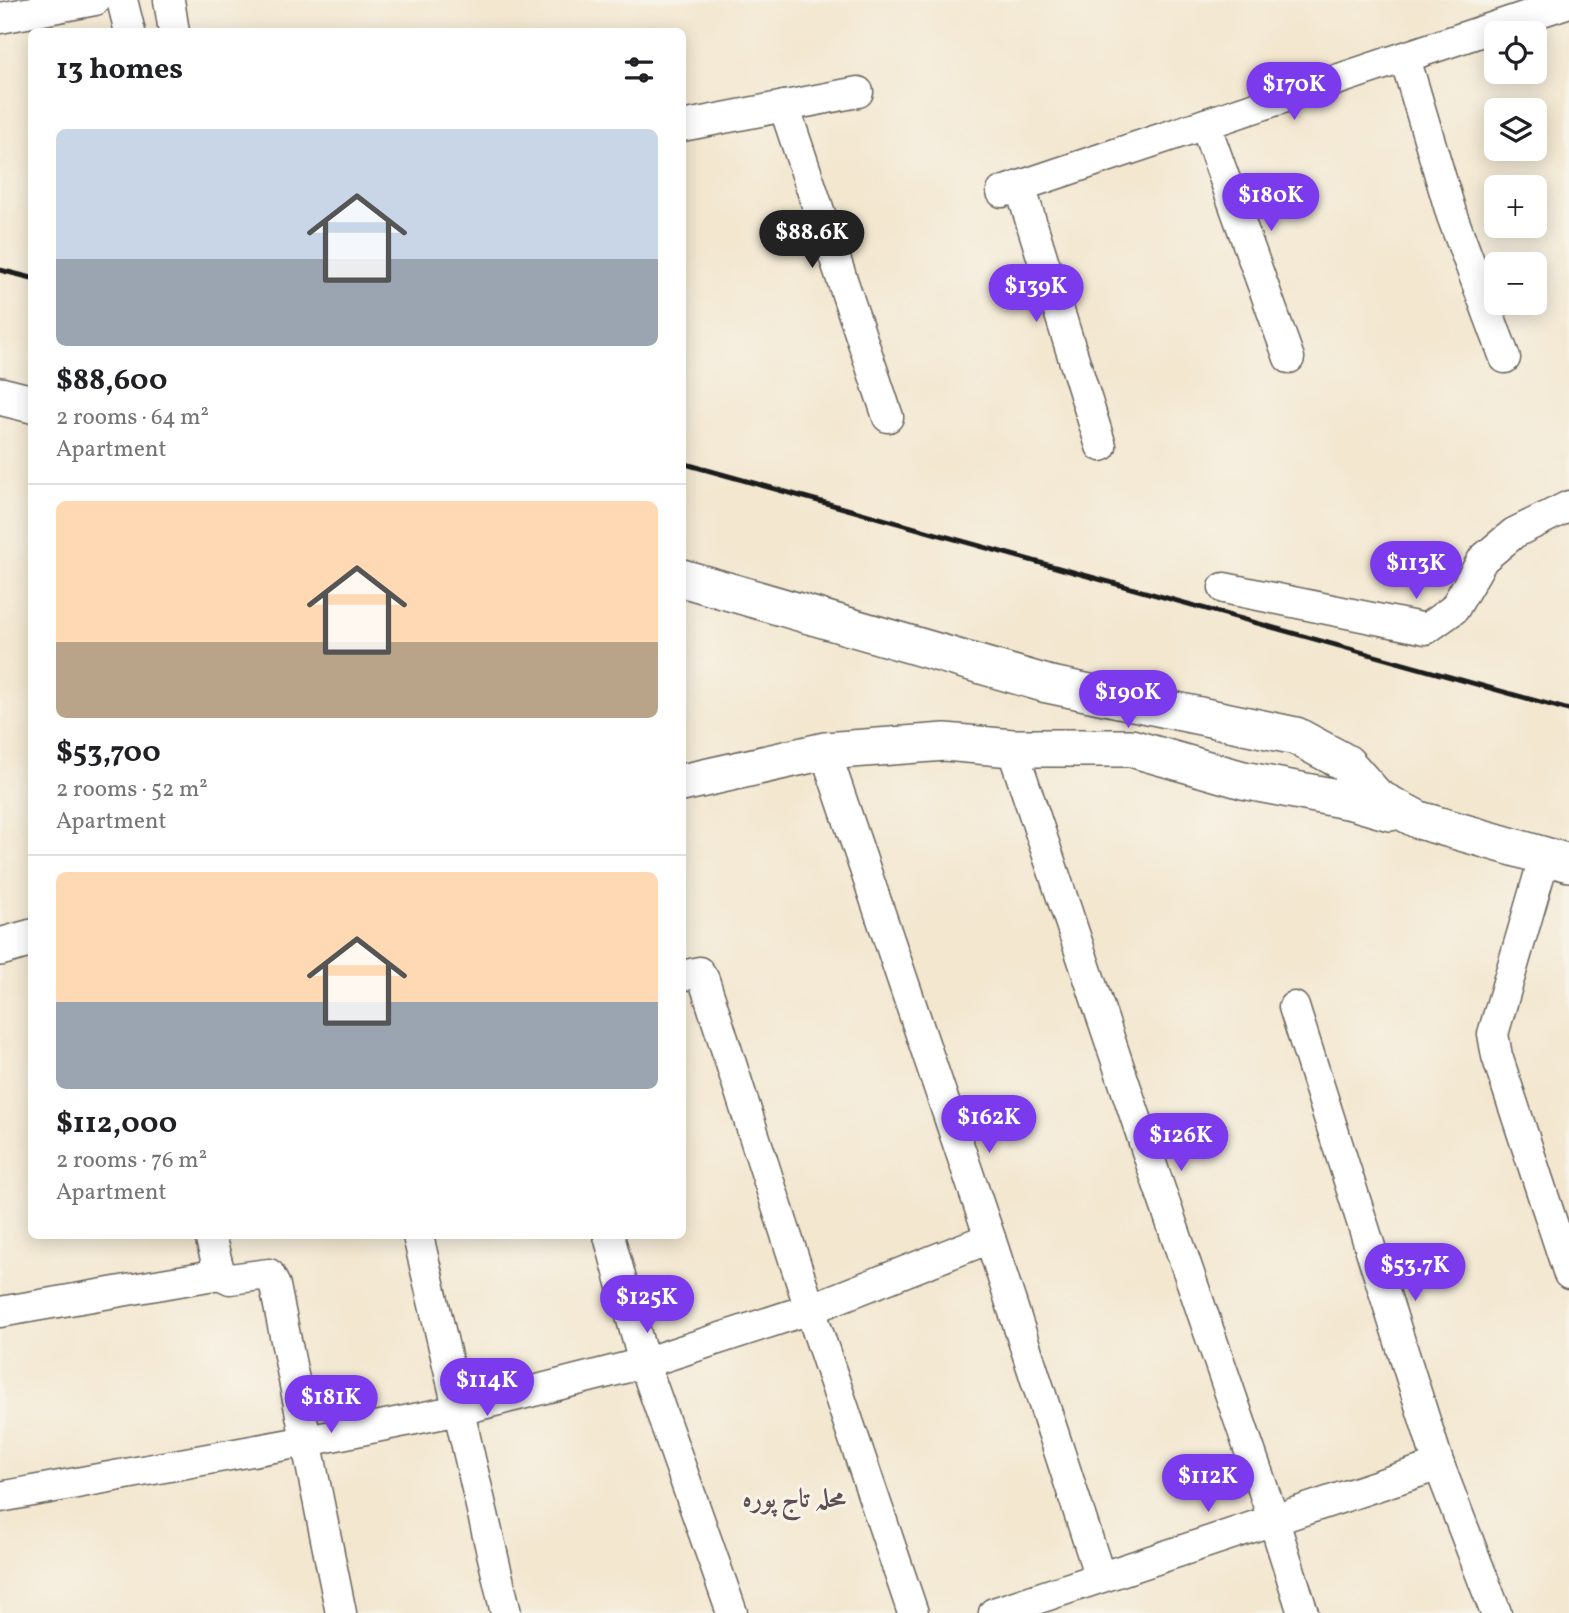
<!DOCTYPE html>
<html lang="en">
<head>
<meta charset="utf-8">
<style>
	:root { --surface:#fff; --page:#f6f6f6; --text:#202124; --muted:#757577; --line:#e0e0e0; --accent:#7c3aed }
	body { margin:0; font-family:Vollkorn,Amiri,serif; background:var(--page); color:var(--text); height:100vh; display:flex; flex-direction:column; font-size:26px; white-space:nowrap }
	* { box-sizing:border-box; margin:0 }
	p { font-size:23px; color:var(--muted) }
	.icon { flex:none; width:38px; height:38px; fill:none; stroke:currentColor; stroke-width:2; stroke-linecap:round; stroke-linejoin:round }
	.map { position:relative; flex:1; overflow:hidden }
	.drawer { position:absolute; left:28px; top:28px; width:658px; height:1211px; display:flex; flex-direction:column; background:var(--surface); border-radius:10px; box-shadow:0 4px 18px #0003 }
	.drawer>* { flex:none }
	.fabs { position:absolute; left:1484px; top:21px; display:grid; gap:14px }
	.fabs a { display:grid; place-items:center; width:63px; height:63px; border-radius:10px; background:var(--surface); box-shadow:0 4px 18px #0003; font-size:35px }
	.price { position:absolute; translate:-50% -60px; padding:0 16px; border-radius:24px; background:var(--accent); color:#fff; font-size:23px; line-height:46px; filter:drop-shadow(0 2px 4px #0008) }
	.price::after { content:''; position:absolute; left:50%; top:42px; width:21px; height:16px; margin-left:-10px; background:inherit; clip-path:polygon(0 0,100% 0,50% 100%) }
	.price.active { background:#222; color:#fff }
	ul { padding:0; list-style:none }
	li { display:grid; align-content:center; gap:14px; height:371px; padding:0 28px }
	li+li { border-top:2px solid var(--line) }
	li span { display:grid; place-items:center; height:217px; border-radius:10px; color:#555 }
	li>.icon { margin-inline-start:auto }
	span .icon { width:126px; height:126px; fill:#fffc; stroke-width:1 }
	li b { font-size:30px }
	h2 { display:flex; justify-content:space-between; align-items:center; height:84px; padding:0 28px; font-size:30px }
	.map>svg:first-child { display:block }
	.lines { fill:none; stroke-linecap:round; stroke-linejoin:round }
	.minor-casing { stroke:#67635b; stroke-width:33 }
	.tertiary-casing { stroke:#67635b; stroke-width:40 }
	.minor { stroke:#fff; stroke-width:30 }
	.tertiary { stroke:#fff; stroke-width:37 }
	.rail { stroke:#1c1c1c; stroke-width:5 }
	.labels { text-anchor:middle; stroke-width:6; stroke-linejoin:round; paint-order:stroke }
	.district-label { font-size:26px; font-weight:bold; fill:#604e55; stroke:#f7f3e8 }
</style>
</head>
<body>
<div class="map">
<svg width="1569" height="1613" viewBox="0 0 1569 1613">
	<rect width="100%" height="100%" fill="#f7f3e8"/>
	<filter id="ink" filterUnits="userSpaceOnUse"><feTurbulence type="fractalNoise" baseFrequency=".0143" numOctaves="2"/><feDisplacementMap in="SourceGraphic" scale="14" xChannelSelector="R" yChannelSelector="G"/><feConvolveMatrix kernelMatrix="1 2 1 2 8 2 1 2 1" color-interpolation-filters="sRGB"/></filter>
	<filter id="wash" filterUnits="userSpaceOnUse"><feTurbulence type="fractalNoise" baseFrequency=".00686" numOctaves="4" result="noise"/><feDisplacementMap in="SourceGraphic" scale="28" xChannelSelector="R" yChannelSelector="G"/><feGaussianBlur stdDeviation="1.57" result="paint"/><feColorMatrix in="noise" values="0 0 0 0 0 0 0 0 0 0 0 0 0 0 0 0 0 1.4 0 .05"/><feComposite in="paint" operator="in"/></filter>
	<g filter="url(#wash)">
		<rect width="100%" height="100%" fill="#f3e7d0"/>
	</g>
	<g filter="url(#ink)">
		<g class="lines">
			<defs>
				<g id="minor">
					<path d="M122,0L130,32"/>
					<path d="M169,0L174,32"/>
					<path d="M0,18L95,0"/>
					<path d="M1405,58L1452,216L1505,358"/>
					<path d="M784,106L888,417"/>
					<path d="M1205,124L1289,358"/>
					<path d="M682,126L858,92"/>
					<path d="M1020,186L1101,446"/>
					<path d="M1002,192L1569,2"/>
					<path d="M1224,588L1426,629L1454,609L1483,559L1514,533L1569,506"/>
					<path d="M1012,748L1154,1172L1273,1518L1303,1613"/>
					<path d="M825,751L990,1238L1100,1577"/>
					<path d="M1545,855L1493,1034L1497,1056L1569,1274"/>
					<path d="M682,976L699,972L704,980L810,1309L913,1613"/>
					<path d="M1294,1007L1439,1465L1496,1613"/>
					<path d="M210,1236L220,1274L230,1279L269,1274L275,1286L341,1613"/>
					<path d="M418,1236L506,1613"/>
					<path d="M609,1236L644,1363L732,1613"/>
					<path d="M0,1312L220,1274"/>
					<path d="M0,1497L307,1441L459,1410L644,1363L810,1309L990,1238"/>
					<path d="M994,1613L1439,1465"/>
				</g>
				<g id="tertiary">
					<path d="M0,396L32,404"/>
					<path d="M682,578L1047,684L1296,736L1346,763L1377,798L1419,820L1569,863"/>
					<path d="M682,783L825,751L945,742L1012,748H1131L1243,780L1352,801L1390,812"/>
					<path d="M0,947L32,938"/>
				</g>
			</defs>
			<use href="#minor" class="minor-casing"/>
			<use href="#tertiary" class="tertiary-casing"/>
			<use href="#minor" class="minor"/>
			<use href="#tertiary" class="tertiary"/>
			<g class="rail">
				<path d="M0,270L32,278"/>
				<path d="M682,463L1569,710"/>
			</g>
		</g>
	</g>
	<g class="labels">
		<g class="district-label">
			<text x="794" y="1507">محلہ تاج پورہ</text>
		</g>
	</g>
</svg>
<div class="fabs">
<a><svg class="icon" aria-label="locate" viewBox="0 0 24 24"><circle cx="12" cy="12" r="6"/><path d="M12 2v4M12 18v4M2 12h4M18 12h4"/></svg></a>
<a><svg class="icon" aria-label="layers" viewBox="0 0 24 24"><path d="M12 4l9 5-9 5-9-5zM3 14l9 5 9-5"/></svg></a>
<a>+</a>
<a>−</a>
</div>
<b class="price" style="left:1294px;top:122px">$170K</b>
<b class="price" style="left:1271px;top:233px">$180K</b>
<b class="price active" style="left:812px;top:270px">$88.6K</b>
<b class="price" style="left:1036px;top:324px">$139K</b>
<b class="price" style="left:1416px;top:601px">$113K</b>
<b class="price" style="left:1128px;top:730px">$190K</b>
<b class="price" style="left:989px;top:1155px">$162K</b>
<b class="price" style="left:1181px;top:1173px">$126K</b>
<b class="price" style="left:1415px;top:1303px">$53.7K</b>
<b class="price" style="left:647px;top:1335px">$125K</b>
<b class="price" style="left:487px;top:1418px">$114K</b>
<b class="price" style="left:331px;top:1435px">$181K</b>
<b class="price" style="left:1208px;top:1514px">$112K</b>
<section class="drawer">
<h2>13 homes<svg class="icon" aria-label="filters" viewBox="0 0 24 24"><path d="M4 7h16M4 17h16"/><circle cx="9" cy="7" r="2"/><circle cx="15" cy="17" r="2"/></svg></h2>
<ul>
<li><span style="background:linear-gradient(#c9d6e8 60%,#9aa5b1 0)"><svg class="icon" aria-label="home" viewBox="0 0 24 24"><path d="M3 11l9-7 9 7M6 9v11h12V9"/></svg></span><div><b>$88,600</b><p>2 rooms · 64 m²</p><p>Apartment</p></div></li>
<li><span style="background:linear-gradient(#ffd9b3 65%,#b9a48a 0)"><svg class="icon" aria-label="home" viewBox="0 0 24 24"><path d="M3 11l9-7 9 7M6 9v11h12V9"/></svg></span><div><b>$53,700</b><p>2 rooms · 52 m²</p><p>Apartment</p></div></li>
<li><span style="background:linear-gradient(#ffd9b3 60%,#9aa5b1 0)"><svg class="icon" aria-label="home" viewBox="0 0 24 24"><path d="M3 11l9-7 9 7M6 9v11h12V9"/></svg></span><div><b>$112,000</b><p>2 rooms · 76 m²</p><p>Apartment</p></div></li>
</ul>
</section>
</div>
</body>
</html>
